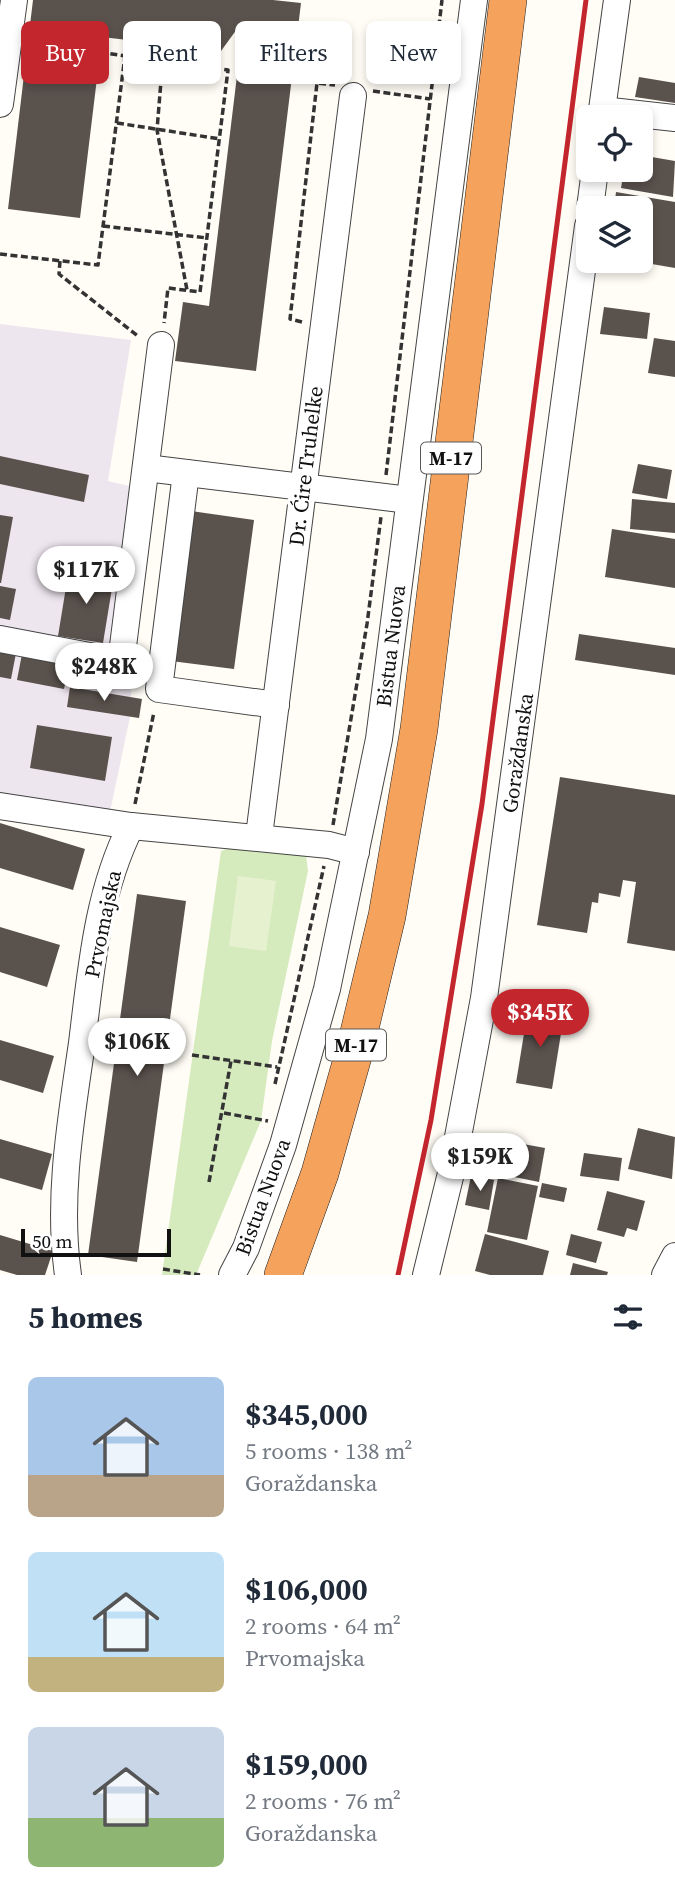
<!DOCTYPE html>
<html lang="en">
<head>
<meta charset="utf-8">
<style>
	:root { --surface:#fff; --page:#f6f6f7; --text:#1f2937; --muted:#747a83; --accent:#c4262e }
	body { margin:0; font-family:"Source Serif 4",serif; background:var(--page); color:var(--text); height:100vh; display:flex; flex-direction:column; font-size:26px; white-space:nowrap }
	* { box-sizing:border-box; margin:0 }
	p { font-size:23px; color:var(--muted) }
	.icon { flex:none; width:38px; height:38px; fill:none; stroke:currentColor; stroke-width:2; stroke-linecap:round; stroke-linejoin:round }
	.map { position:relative; height:1275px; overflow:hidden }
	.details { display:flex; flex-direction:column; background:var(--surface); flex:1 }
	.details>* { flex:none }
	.banner { position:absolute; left:21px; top:21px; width:634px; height:63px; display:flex; gap:14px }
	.buttons { position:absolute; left:576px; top:105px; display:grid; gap:14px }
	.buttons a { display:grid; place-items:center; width:77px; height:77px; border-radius:10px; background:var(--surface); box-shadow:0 4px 10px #0003; font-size:35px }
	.scale { position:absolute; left:21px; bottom:18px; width:150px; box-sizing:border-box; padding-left:7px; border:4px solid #111; border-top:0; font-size:19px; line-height:24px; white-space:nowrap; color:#111; -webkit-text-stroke:5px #fff; paint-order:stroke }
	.price { position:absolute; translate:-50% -60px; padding:0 16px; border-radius:24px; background:#fff; color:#222; font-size:23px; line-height:46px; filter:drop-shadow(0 2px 4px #0008) }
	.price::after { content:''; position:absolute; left:50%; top:42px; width:21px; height:16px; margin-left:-10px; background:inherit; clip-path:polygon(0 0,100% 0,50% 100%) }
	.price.current { background:var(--accent); color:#fff }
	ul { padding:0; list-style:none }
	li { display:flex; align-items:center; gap:21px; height:175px; padding:0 28px }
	li span { display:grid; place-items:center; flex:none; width:196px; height:140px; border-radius:10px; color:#555 }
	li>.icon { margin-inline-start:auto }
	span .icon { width:84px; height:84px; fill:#fffc; stroke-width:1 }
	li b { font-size:30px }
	h2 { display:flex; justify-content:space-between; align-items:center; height:84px; padding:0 28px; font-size:30px }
	.tag { padding:0 24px; border-radius:10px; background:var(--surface); box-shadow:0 4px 10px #0003; font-size:24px; line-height:63px }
	.tag.current { background:var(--accent); color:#fff }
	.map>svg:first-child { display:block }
	.industrial { fill:#eee6ef }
	.green { fill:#d5ebbd }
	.pitch { fill:#e6f2cf }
	.building { fill:#5a524d }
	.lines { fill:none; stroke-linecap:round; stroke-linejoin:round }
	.minor-casing { stroke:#444; stroke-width:28 }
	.highway-casing { stroke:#222; stroke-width:38 }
	.path { stroke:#333; stroke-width:3.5; stroke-dasharray:7 3.5; stroke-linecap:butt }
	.minor { stroke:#fff; stroke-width:26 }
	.highway { stroke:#f5a25d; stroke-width:37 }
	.rail { stroke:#c4262e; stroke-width:5 }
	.labels { text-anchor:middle; stroke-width:7; stroke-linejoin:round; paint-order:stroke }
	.shield { fill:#fff; stroke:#585858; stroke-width:2 }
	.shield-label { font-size:19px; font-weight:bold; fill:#111 }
	.street-label { font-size:21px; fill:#111; stroke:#fff }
</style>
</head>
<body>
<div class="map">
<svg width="675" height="1275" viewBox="0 0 675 1275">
	<rect width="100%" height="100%" fill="#fffdf5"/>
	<path class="industrial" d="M0,324L131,340L108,481L151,491L135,613L130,717L110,812L0,795Z"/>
	<path class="green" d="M233,847L306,855L308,871L272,1041L261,1121L196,1275H162L221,851Z"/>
	<path class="pitch" d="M238,876L276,881L266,951L229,946Z"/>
	<g class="building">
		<path d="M33,0H273L301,3L256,371L175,361L183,302L209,306L240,51L260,43L237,29L221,51L102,37L80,218L8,209Z"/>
		<path d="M639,77L675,83V103L635,97Z"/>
		<path d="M640,155L675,161L673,197L621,188L624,170H640Z"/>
		<path d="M616,192L675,202V268L640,262V208H614Z"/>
		<path d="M604,307L650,313L647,339L600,334Z"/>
		<path d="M654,338L675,341V377L648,373Z"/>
		<path d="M0,456L89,475L84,502L0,484Z"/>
		<path d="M638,464L672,470L667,499L632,493Z"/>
		<path d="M632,499L675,503V533L630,529Z"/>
		<path d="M191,511L254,520L234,669L171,661Z"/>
		<path d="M0,515L13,517L1,583H0Z"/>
		<path d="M612,529L675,539V588L605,577Z"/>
		<path d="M69,569L114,576L103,643L58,636Z"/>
		<path d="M0,586L16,589L10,620L0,618Z"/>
		<path d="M579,634L675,648V675L575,660Z"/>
		<path d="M0,645L17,648L11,679L0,677Z"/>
		<path d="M22,654L70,663L64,689L17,680Z"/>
		<path d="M70,687L142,699L139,718L67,707Z"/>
		<path d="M37,725L112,737L105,781L30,768Z"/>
		<path d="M560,777L675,795V951L627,943L636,882L623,880L620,897L599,893L598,903L592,902L587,933L537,925Z"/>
		<path d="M0,823L85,849L73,890L0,868Z"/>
		<path d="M137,894L186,901L137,1262L88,1255Z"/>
		<path d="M0,927L60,945L47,987L0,972Z"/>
		<path d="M528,1009L564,1015L552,1089L516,1083Z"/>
		<path d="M0,1040L54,1056L43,1093L0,1080Z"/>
		<path d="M638,1128L675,1137L672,1179L628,1169Z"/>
		<path d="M0,1139L52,1154L42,1190L0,1178Z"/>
		<path d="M506,1141L545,1148L539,1182L499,1174Z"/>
		<path d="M584,1153L622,1158L619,1181L580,1176Z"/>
		<path d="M471,1176L494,1180L489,1210L465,1205Z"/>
		<path d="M498,1178L538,1186L527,1240L487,1232Z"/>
		<path d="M542,1183L567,1188L564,1202L539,1197Z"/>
		<path d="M607,1191L645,1201L637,1231L627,1228L624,1237L597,1230Z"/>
		<path d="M485,1234L549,1251L543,1275H490L475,1271Z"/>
		<path d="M571,1234L602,1242L596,1263L566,1255Z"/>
		<path d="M0,1235L53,1251L45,1275H17L0,1270Z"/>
		<path d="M573,1263L608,1272L607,1275H570Z"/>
	</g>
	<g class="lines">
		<defs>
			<g id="minor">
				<path d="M0,104L14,0"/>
				<path d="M602,110L675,118"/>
				<path d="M601,117L617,0"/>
				<path d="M590,208L595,170"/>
				<path d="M146,468L409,500"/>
				<path d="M186,473L159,689L276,705"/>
				<path d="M0,639L121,662L161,345"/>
				<path d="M0,806L131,826L329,845L356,852"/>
				<path d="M259,836L353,96"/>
				<path d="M68,1275C57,1198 71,1119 82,1043C91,970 97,893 131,826"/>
				<path d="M232,1275L246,1248L283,1145L327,989L379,739L474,0"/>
				<path d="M426,1275L452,1169L484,998L588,226"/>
				<path d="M665,1275L675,1256"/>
			</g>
			<path id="highway" d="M283,1275L320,1173L355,1049L387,916L419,729L508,0"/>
		</defs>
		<use href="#minor" class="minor-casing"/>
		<use href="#highway" class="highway-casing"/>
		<g class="path">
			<path d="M164,44L157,130L187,290"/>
			<path d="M100,52L125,56"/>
			<path d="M373,91L430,99"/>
			<path d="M117,123L220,139"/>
			<path d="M103,226L207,238"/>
			<path d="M0,254L98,265L125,56L228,70L200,292L168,288L164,323"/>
			<path d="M60,261L59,274L139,337"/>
			<path d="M302,322L290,319L317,83L335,85"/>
			<path d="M386,475L442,0"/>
			<path d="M135,804L154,712"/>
			<path d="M333,825L367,624L381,517"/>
			<path d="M192,1055L277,1067"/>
			<path d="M275,1084L324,866"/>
			<path d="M224,1113L268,1121"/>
			<path d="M209,1182L231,1061"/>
			<path d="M163,1269L200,1275"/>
		</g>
		<use href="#minor" class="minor"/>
		<use href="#highway" class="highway"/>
		<path class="rail" d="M398,1275L431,1120L482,804L586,0"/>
	</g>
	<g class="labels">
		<g class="shield">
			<rect x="421" y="442.5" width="60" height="31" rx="5"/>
			<rect x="326" y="1029.5" width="60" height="31" rx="5"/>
		</g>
		<g class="shield-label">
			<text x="451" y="465">M-17</text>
			<text x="356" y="1052">M-17</text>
		</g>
		<g class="street-label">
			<text transform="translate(306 466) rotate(-83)" y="7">Dr. Ćire Truhelke</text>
			<text transform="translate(391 646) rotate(-83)" y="7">Bistua Nuova</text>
			<text transform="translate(518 753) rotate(-82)" y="7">Goraždanska</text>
			<text transform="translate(103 924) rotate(-78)" y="7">Prvomajska</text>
			<text transform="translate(263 1197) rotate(-70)" y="7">Bistua Nuova</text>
		</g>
	</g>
</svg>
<div class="buttons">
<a><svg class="icon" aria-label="locate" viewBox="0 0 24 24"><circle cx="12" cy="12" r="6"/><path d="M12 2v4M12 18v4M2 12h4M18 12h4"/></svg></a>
<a><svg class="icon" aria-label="layers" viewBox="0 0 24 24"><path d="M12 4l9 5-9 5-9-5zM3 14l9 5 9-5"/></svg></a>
</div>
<div class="scale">50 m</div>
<b class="price" style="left:86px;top:606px">$117K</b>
<b class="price" style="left:104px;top:703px">$248K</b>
<b class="price current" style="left:540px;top:1049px">$345K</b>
<b class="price" style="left:137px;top:1078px">$106K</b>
<b class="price" style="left:480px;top:1193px">$159K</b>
<div class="banner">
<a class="tag current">Buy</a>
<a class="tag">Rent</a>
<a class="tag">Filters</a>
<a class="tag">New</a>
</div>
</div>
<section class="details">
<h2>5 homes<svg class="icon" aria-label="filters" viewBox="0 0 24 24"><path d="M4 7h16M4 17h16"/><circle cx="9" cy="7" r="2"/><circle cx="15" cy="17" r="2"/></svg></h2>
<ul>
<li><span style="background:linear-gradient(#a9c7e8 70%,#b9a48a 0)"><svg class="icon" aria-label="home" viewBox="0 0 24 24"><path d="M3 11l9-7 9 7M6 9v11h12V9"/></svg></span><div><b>$345,000</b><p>5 rooms · 138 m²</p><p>Goraždanska</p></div></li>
<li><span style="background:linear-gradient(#bfe0f5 75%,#c2b280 0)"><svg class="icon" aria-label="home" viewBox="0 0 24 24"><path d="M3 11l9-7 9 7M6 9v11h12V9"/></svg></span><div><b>$106,000</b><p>2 rooms · 64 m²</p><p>Prvomajska</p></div></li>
<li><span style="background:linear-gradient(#c9d6e8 65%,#8fb573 0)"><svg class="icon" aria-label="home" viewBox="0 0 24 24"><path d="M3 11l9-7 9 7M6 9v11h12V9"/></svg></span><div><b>$159,000</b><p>2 rooms · 76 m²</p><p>Goraždanska</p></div></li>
</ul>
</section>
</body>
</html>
